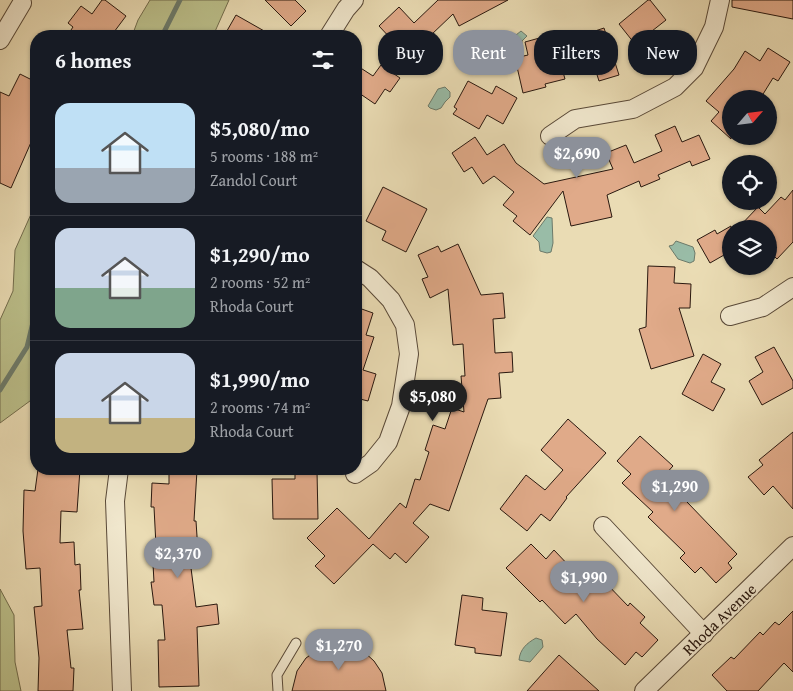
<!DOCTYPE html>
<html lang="en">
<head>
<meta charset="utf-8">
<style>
	:root { --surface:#171b24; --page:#242831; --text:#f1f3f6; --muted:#9ea1a6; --line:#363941; --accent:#8c9099 }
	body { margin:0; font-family:"Gentium Book Plus",serif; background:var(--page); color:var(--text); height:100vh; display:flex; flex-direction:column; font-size:19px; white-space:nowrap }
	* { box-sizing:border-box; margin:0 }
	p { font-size:16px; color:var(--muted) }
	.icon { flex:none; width:28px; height:28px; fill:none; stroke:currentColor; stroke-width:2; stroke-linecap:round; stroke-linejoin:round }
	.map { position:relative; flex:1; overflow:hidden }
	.sheet { position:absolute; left:30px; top:30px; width:332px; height:445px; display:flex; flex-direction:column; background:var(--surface); border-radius:20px; box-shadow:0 1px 4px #0004 }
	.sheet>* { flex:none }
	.hud { position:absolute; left:378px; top:30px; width:340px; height:45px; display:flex; gap:10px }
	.needle { width:32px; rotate:62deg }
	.fabs { position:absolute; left:722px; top:90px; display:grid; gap:10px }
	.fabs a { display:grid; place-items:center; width:55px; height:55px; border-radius:50%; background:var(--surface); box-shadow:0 1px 4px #0004; font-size:25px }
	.price { position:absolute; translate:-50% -42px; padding:0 11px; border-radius:18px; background:var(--accent); color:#fff; font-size:16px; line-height:32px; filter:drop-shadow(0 1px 2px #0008) }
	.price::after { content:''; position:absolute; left:50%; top:30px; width:15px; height:11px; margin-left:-8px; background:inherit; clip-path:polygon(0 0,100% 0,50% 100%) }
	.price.current { background:#222; color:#fff }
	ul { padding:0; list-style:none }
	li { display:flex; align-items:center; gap:15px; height:125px; padding:0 25px }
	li+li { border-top:1px solid var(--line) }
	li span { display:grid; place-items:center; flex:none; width:140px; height:100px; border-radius:15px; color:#555 }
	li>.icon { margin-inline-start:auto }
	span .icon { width:60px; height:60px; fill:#fffc; stroke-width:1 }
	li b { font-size:21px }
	h2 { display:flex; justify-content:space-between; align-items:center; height:60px; padding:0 25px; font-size:21px }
	.tag { padding:0 18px; border-radius:20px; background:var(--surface); box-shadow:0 1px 4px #0004; font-size:18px; line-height:45px }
	.tag.current { background:var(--accent); color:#fff }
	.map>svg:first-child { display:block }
	.green { fill:#bbbf8a; stroke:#726c4c }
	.water { fill:#99bca7; stroke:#6c7a6a }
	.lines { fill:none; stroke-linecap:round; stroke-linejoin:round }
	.stream { stroke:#6c7a6a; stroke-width:5 }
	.building { fill:#e0aa89; stroke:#29180f }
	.service-casing { stroke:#594938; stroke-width:11 }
	.minor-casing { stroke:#594938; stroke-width:20 }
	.service { stroke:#f1e8ce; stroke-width:9 }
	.minor { stroke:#f1e8ce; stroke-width:18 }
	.labels { text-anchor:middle; stroke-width:4.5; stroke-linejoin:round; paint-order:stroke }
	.street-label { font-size:16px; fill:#29180f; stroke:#f1e8ce }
</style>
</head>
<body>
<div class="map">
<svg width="793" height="691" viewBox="0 0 793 691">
	<rect width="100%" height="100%" fill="#eadcb4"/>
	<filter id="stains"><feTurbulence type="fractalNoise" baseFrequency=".004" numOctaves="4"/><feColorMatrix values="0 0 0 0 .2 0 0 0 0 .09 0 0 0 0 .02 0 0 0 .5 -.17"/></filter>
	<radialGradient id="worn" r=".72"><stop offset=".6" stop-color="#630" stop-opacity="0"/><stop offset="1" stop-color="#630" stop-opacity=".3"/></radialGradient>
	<g class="green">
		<path d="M150,0H229L213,36H132L138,20Z"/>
		<path d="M36,203V392L34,398L0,423V320L13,291L15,250Z"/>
		<path d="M0,589L14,615L15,662L21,691H0Z"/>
	</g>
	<g class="water">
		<path d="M521,31L527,36L522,41V47L515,45L505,48L507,38L516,35Z"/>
		<path d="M445,87L450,92V97L445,102L441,108L436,110L430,108L428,106L438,89Z"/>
		<path d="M547,217L552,218L553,243L551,252L547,253L540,251L539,242L533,236Z"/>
		<path d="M676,241L693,247L695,253L694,261L690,263L678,259L669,246L673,245Z"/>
		<path d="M536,638L542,640L543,647L530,662L519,660C520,649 527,643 536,638Z"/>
	</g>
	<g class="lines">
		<g class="stream">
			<path d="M162,36L180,0"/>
			<path d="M0,390L27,347L36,310"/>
		</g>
	</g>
	<g class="building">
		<path d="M102,0H105L126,16L111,36H67L73,27L68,23L81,6L92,14Z"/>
		<path d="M265,0H295L306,11L291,26Z"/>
		<path d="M438,0H508L459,26L453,14L408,57L379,26L399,7L414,23Z"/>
		<path d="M648,0H650L666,20L652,31L666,49L650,63L619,24Z"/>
		<path d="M732,0H793V19L732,7Z"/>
		<path d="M236,15L273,36H224Z"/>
		<path d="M604,28L619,75L599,81L593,62L563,72L565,79L545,84L546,87L523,93L515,58L528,55L525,42L554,34L556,44Z"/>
		<path d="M768,48L790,62L778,81L773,78L760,99H731V139L711,121L719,112L706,101L734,69L745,51L760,61Z"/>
		<path d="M356,65L373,76L381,65L400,78L390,92L385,89L375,104L356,91Z"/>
		<path d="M20,74L36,82V131L11,188L0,183V92L9,96Z"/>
		<path d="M468,81L492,94L496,86L517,98L503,124L487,115L479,129L453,114L457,109L454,107Z"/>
		<path d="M675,126L682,142L699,135L710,159L692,166L690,161L658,175L660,179L641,187L639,181L607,195L612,217L571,226L563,191L530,235L513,221L517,216L503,205L514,192L494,176L483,184L472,167L464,172L452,153L475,137L487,155L504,144L516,163L544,184L613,169L606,153L626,145L634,163L662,151L655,135Z"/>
		<path d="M383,187L427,209L406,252L382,240L386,231L366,221Z"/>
		<path d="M793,190V242L777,259L769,251V229H737L758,207L765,214L781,197L785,200Z"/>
		<path d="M731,226V251L710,263L697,240L715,230L717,234Z"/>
		<path d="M458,244L481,295L503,293L505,318L493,319L495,353L512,352L513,372L499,373L501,398L488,399L449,511L430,504L413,523L429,537L406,563L395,553L390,559L373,544L334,584L315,566L325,556L307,538L337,508L369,539L400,503L406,508L415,479L420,480L429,452L425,450L433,425L445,429L452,408L464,412L461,376H465L463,344L453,345L448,289L430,298L422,279L428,277L418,255L438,246L441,252Z"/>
		<path d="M648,266L675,267L674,283L691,284L690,308H679L694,356L651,369L639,329L646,327Z"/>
		<path d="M356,307L373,313L366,335L374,337L363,370L376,374L368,401L356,398Z"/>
		<path d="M774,347L793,381V388L762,405L749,381L763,372L755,357Z"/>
		<path d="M703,354L721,364L711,382L725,389L713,411L682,394Z"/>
		<path d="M568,419L606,453L566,497L567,498L550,521L541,514L527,531L500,509L526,475L545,490L563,470L541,450Z"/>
		<path d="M793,432V509L773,486L764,495L748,477L763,465L759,460Z"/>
		<path d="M640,436L673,466L663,477L737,554L728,563L732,568L716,583L701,567L695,573L680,558L685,553L648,517L653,512L622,483L631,474L617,461Z"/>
		<path d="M38,469H80L77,512L61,511L60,543L74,542L75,565L80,564L81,590H79L83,629L67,630L71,668H74L73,691H38L39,658L34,607L42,606L40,568L26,569L23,531L24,490L35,491Z"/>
		<path d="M169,469L197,470L194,521H196L199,567L191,568L196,607L217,604L219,624L197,627L199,686L159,687L158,640H165L162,605H154L151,582H154L152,546H156L154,507H151L152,483L169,484Z"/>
		<path d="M295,471H317L318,519H273L272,479H295Z"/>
		<path d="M531,544L546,559L554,550L592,590L603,580L628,606L630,603L645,617L640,623L658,640L642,657L636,652L625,665L597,639L576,614L565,624L542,600L540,602L506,568Z"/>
		<path d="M462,595L483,598L482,610L507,613L501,656L475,653V648L455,645Z"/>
		<path d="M793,611V672L784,663L758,691H727L712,675L731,657L734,659L760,632L763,635L775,622L779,625Z"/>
		<path d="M334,644L350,646L363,651L374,661L382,673L386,691H292L297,671L306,658L319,649Z"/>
		<path d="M559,655L599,691H527Z"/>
	</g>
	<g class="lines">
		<defs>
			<path id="service" d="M278,691L277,675L296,643"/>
			<g id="minor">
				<path d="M329,36L346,9L354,0"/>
				<path d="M0,40L22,3"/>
				<path d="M550,136L575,119L633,109L675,87L694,68L714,27L720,0"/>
				<path d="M730,316L763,307L793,287"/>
				<path d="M119,469L115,501L122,691"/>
				<path d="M355,474L371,463L388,442L401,406L409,354L405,325L391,300L370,278L356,269"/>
				<path d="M603,526L704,634"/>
				<path d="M644,691L793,546"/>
			</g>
		</defs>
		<use href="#service" class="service-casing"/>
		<use href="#minor" class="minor-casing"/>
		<use href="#service" class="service"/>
		<use href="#minor" class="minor"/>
	</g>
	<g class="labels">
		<g class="street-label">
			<text transform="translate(719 619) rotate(-44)" y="6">Rhoda Avenue</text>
		</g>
	</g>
	<rect width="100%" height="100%" filter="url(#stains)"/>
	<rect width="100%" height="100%" fill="url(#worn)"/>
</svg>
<div class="fabs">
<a><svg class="needle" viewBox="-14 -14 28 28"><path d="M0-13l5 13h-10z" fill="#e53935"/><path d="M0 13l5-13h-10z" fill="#9ea1a6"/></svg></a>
<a><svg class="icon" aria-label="locate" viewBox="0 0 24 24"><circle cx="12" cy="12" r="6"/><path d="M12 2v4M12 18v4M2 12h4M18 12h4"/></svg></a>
<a><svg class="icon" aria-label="layers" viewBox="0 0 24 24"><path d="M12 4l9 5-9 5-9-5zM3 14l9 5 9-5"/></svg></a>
</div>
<b class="price" style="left:577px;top:179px">$2,690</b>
<b class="price current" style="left:433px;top:422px">$5,080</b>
<b class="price" style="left:675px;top:512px">$1,290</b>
<b class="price" style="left:178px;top:579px">$2,370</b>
<b class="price" style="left:584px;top:603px">$1,990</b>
<b class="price" style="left:339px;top:671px">$1,270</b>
<div class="hud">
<a class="tag">Buy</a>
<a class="tag current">Rent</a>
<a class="tag">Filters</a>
<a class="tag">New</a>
</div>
<section class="sheet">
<h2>6 homes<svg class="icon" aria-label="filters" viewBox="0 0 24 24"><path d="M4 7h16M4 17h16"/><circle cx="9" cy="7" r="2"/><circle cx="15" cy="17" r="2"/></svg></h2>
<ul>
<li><span style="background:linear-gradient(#bfe0f5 65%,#9aa5b1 0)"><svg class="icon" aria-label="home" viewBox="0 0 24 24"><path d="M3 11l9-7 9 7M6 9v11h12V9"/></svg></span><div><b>$5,080/mo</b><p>5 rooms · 188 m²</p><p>Zandol Court</p></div></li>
<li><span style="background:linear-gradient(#c9d6e8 60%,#7fa58c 0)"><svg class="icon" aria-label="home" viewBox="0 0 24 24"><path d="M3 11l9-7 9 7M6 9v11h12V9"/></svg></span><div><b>$1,290/mo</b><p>2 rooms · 52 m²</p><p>Rhoda Court</p></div></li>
<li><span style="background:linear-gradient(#c9d6e8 65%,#c2b280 0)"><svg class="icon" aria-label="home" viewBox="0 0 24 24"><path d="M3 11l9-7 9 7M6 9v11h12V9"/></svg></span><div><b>$1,990/mo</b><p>2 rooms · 74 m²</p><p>Rhoda Court</p></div></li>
</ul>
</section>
</div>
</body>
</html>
